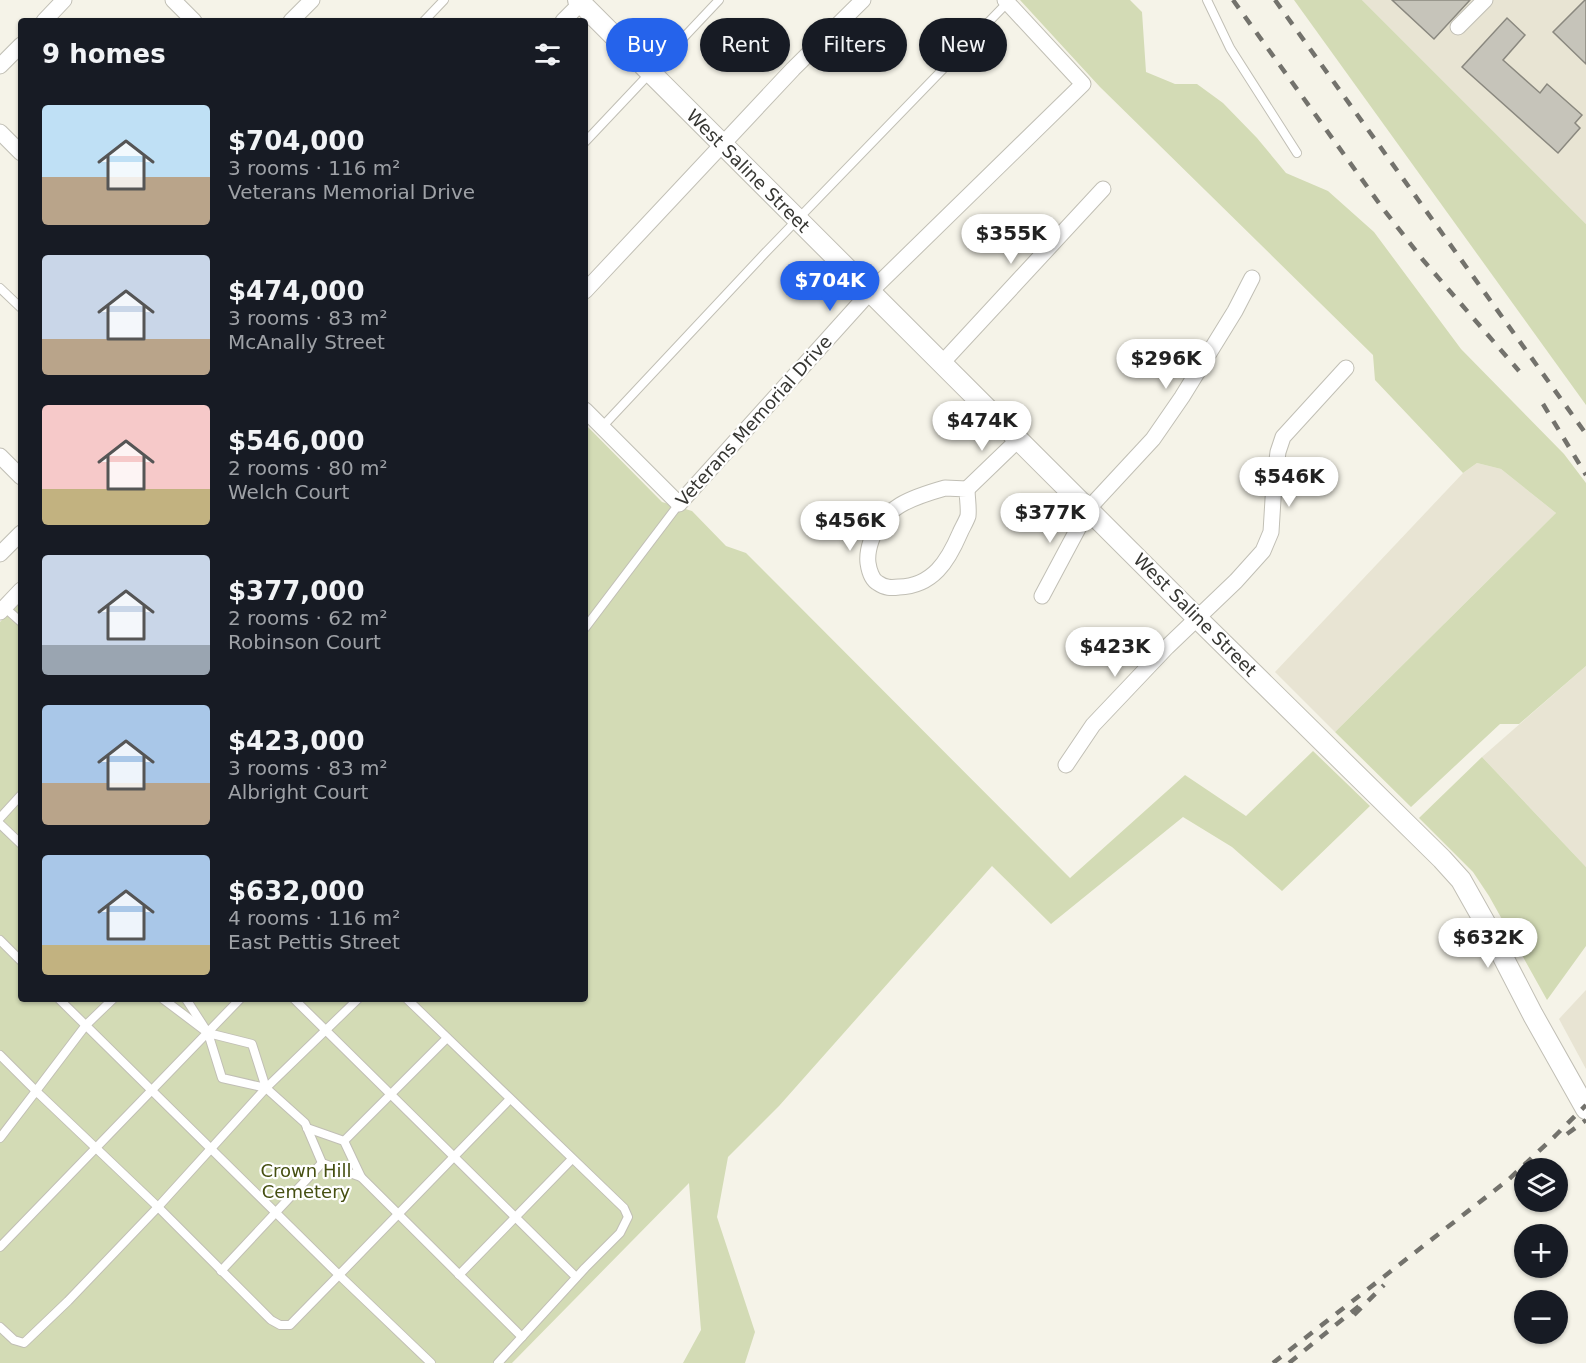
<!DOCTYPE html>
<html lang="en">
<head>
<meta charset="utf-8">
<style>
	:root { --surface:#171b24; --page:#242831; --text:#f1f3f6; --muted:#9ea1a6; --accent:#2563eb }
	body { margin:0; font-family:"DejaVu Sans",sans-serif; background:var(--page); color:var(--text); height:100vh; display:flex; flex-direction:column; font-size:22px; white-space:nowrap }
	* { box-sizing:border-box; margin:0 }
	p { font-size:20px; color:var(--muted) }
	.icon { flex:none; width:33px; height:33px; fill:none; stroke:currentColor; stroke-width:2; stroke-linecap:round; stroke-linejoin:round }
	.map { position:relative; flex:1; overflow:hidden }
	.side { position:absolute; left:18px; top:18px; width:570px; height:984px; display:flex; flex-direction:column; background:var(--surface); border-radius:6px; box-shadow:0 2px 4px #0004 }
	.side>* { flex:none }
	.banner { position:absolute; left:606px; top:18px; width:570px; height:54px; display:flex; gap:12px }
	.tools { position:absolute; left:1514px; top:1158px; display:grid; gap:12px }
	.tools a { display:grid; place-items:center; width:54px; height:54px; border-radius:50%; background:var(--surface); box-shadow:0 2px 4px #0004; font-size:30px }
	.price { position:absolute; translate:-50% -51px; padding:0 14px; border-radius:21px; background:#fff; color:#222; font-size:20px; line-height:39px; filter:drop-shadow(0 2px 3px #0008) }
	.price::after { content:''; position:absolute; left:50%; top:36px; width:18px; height:14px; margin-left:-9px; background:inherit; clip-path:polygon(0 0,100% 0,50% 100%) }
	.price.active { background:var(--accent); color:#fff }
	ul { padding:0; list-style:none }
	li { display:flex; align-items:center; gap:18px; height:150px; padding:0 24px }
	li span { display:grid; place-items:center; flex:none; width:168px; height:120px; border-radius:6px; color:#555 }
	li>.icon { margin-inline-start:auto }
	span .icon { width:72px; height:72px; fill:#fffc; stroke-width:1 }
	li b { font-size:26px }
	h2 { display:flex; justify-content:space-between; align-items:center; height:72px; padding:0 24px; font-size:26px }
	.tag { padding:0 21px; border-radius:27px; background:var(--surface); box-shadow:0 2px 4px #0004; font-size:21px; line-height:54px }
	.tag.active { background:var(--accent); color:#fff }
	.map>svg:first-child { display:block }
	.built { fill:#e8e4d3 }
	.green { fill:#d3dbb5 }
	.building { fill:#c6c4ba; stroke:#8a887f; stroke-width:1.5 }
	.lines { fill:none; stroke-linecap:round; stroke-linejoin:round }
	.service-casing { stroke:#c1bfb5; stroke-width:10 }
	.minor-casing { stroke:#c1bfb5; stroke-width:17 }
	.tertiary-casing { stroke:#c1bfb5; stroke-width:22 }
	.service { stroke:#fff; stroke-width:8 }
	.minor { stroke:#fff; stroke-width:15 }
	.tertiary { stroke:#fff; stroke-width:20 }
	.rail { stroke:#73726c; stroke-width:4.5; stroke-dasharray:10 10; stroke-linecap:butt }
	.labels { text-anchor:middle; stroke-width:4.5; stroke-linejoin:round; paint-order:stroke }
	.street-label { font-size:18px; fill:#363632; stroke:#fff }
	.park-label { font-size:18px; fill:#454f11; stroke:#fff }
</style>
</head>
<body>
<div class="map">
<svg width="1586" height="1363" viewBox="0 0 1586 1363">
	<rect width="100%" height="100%" fill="#f5f3e8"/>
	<g class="built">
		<path d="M1362,0H1586V224Z"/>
		<path d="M1477,463L1501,469L1556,513L1335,732L1275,672L1463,473Z"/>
		<path d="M1586,666V867L1482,757Z"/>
		<path d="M1586,990V1069L1559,1019Z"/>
	</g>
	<g class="green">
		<path d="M1020,0H1130L1142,12L1146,72L1175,84H1197L1223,103L1257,138L1286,173L1328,191L1374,232L1461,349L1564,454L1586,483V666L1519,724H1500L1411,807L1335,732L1556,513L1501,469L1477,463L1463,473L1375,380L1373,355L1100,87Z"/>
		<path d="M1294,0H1362L1586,224V405Z"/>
		<path d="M585,424L662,502L692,511L726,546L746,553L1070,878L1185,775L1246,816L1313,751L1370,806L1282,891L1232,847L1183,817L1051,924L992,866L779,1106L728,1157L717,1217L755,1332L745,1363H683L701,1330L689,1183L512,1363H0V622L21,600V999H585Z"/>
		<path d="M1482,757L1586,867V946L1547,1000L1489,896L1473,872L1419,818Z"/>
	</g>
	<g class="building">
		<path d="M1392,0H1470L1434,39Z"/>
		<path d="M1585,0H1586V64L1553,32Z"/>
		<path d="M1507,18L1525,35L1503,60L1540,93L1547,84L1582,115L1575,123L1580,128L1558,153L1462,67Z"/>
	</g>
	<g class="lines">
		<defs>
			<g id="service">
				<path d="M1207,0L1230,48L1297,153"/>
				<path d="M424,21L444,0"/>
				<path d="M585,142L719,0"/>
				<path d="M0,288L21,308"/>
				<path d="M602,427L765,253L1007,3"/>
				<path d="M3,606L21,622"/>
				<path d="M585,628L679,504"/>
				<path d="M0,818L21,795"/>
				<path d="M0,824L21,844"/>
				<path d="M0,940L21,961"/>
				<path d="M59,999L339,1275L510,1099"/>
				<path d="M163,999L208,1033L222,1078L266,1088L305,1123L322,1163L361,1177L522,1337"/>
				<path d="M186,999L208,1033L252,1044L266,1088"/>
				<path d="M294,999L576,1277"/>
				<path d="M407,999L624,1208L628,1217L620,1233L585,1268L498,1363"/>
				<path d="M0,1055L36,1091L86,1025L113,999"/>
				<path d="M307,1128L344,1141L361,1177"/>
				<path d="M0,1138L36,1091L158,1207L266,1088L358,999"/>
				<path d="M344,1141L447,1038"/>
				<path d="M0,1247L240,999"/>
				<path d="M221,1271L322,1163"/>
				<path d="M459,1275L572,1159"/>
				<path d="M0,1327L14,1340L24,1343L68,1301L158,1207L271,1320L280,1325H290L339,1275L431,1363"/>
			</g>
			<g id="minor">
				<path d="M173,0L194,21"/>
				<path d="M44,21L64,0"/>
				<path d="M291,21L312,0"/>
				<path d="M563,21L581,3"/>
				<path d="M1458,27L1485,0"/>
				<path d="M0,66L21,45"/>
				<path d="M0,132L21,153"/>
				<path d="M585,291L793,69L863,0"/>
				<path d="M942,363L1103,189"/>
				<path d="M585,410L679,504L870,292L1083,84L1005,0"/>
				<path d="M0,456L21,477"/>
				<path d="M945,488L967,489C967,497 969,508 968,516C966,522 962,528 960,533C948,561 933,586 899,587C891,588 885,588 878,583C872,580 869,570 868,563C867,555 868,550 871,541C882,507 913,497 945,488Z"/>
				<path d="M967,489L1019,439"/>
				<path d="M0,554L21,533"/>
				<path d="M1042,596L1089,508L1153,439L1182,397L1235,311L1252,278"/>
				<path d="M0,612L21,590"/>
				<path d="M1066,765L1093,725L1167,647L1236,581L1263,551L1271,532L1274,483L1278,452L1283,437L1346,368"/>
			</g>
			<path id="tertiary" d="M578,0L1197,618L1442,859L1461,880L1488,928L1533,1015L1586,1109"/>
		</defs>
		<use href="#service" class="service-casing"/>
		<use href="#minor" class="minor-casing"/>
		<use href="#tertiary" class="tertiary-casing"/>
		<use href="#service" class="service"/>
		<use href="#minor" class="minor"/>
		<use href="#tertiary" class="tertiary"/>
		<g class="rail">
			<path d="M1233,0L1381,206L1423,260L1519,371"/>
			<path d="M1275,0L1586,434"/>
			<path d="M1543,404L1586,475"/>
			<path d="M1567,1134L1586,1120"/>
			<path d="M1354,1315L1384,1285"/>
			<path d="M1273,1363L1508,1180L1555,1136L1586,1105"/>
			<path d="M1289,1363L1359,1306"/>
		</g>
	</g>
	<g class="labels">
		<g class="street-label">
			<text transform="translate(748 171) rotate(45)" y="6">West Saline Street</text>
			<text transform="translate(754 421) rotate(-48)" y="6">Veterans Memorial Drive</text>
			<text transform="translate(1195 615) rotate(45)" y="6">West Saline Street</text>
		</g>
		<g class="park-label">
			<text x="306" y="1177">Crown Hill<tspan x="306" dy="21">Cemetery</tspan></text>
		</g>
	</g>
</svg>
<div class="tools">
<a><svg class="icon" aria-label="layers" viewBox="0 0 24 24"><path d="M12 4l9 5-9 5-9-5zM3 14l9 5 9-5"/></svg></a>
<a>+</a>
<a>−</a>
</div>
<b class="price" style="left:1011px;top:265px">$355K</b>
<b class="price active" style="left:830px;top:312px">$704K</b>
<b class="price" style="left:1166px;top:390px">$296K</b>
<b class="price" style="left:982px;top:452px">$474K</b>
<b class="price" style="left:1289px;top:508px">$546K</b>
<b class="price" style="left:1050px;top:544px">$377K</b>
<b class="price" style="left:850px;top:552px">$456K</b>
<b class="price" style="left:1115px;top:678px">$423K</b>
<b class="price" style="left:1488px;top:969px">$632K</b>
<div class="banner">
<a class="tag active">Buy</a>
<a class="tag">Rent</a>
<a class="tag">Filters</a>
<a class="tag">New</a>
</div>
<section class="side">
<h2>9 homes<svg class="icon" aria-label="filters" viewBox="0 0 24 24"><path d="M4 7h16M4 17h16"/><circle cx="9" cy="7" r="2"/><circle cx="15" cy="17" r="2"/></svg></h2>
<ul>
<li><span style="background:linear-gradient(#bfe0f5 60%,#b9a48a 0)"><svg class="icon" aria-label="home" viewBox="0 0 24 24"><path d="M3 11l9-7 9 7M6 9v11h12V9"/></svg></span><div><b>$704,000</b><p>3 rooms · 116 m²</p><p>Veterans Memorial Drive</p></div></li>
<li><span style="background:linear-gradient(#c9d6e8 70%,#b9a48a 0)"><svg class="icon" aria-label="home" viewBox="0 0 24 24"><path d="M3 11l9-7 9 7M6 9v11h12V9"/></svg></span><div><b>$474,000</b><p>3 rooms · 83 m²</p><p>McAnally Street</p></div></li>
<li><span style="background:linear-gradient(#f6c9c9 70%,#c2b280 0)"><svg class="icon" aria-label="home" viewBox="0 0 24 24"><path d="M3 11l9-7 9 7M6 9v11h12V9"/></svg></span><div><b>$546,000</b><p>2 rooms · 80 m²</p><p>Welch Court</p></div></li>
<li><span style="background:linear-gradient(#c9d6e8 75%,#9aa5b1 0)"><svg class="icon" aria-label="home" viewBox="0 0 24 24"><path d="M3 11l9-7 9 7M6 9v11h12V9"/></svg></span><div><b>$377,000</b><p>2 rooms · 62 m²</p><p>Robinson Court</p></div></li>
<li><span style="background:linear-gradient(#a9c7e8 65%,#b9a48a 0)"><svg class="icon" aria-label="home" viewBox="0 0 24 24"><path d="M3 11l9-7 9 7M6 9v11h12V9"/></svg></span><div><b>$423,000</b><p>3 rooms · 83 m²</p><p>Albright Court</p></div></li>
<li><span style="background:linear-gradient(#a9c7e8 75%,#c2b280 0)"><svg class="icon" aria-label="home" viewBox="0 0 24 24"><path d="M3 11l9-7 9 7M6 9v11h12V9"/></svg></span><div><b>$632,000</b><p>4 rooms · 116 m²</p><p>East Pettis Street</p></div></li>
</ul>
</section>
</div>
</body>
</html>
